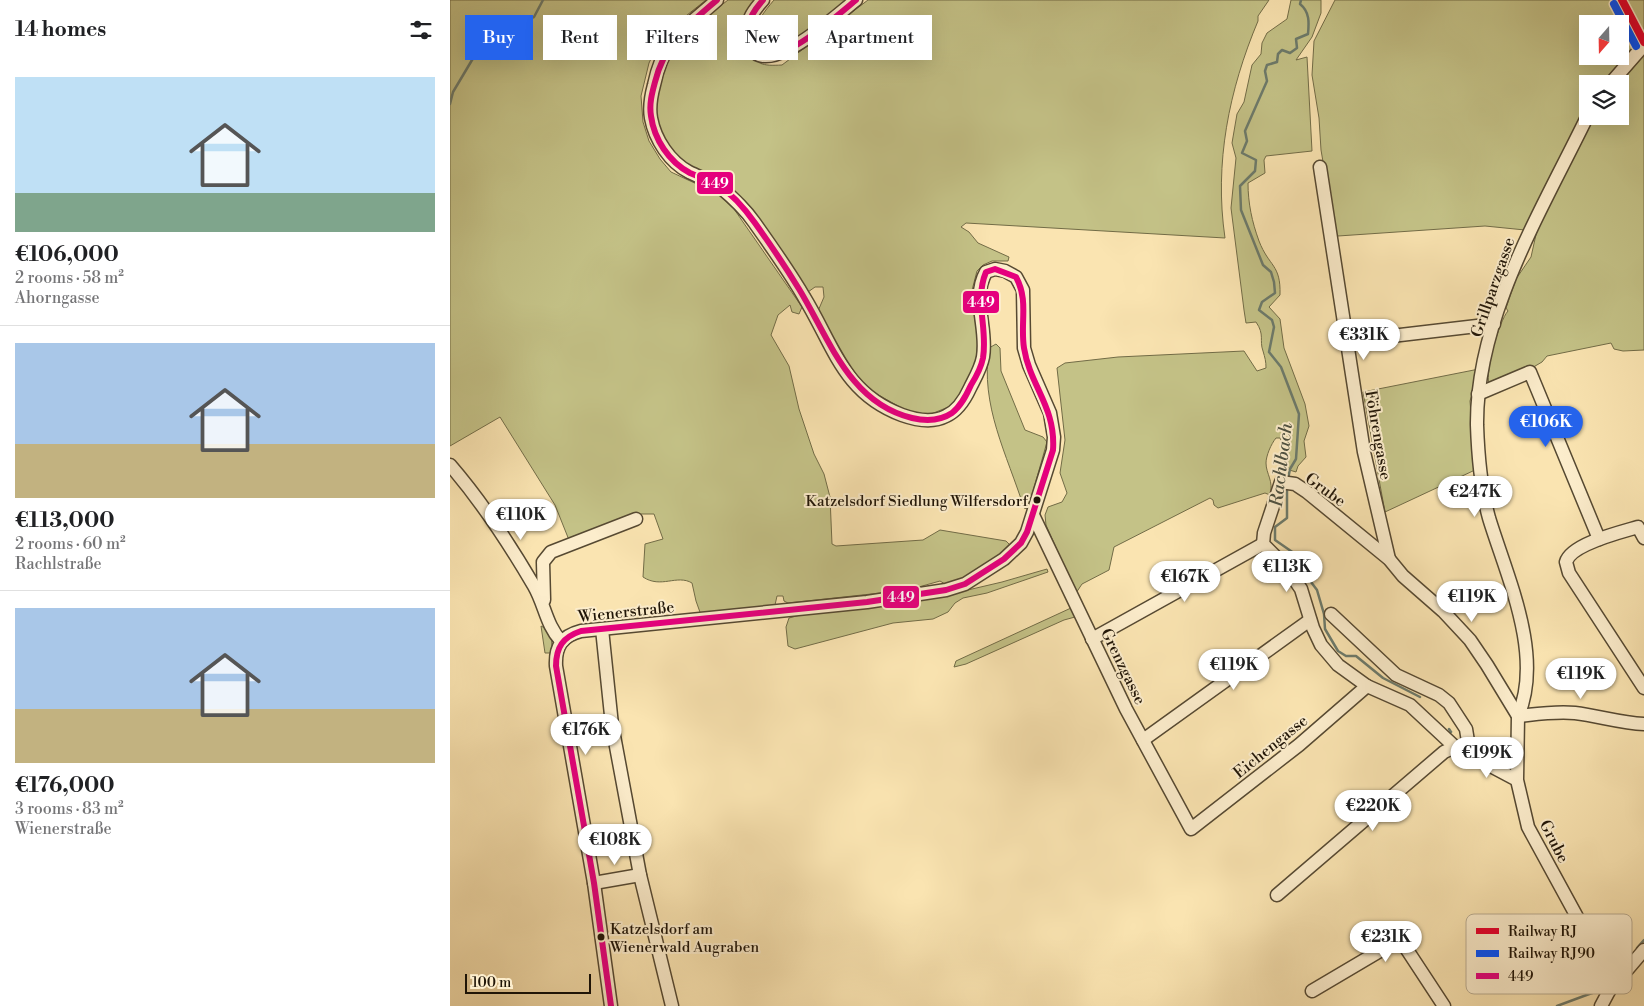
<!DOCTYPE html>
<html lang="en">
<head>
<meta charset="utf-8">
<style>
	:root { --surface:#fff; --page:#f6f6f6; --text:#202124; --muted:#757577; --line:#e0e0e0; --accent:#2563eb }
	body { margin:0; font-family:"Libre Bodoni",serif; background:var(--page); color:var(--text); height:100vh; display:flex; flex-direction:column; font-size:19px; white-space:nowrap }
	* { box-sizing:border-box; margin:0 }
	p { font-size:16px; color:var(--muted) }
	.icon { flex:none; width:28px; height:28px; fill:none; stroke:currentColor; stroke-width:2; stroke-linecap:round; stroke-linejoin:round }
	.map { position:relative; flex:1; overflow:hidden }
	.side { display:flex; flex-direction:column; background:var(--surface); width:450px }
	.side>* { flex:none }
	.guide { position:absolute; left:15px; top:15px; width:475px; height:45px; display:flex; gap:10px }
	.needle { width:32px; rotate:200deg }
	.controls { position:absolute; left:1129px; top:15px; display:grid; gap:10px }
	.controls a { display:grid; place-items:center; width:50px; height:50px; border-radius:0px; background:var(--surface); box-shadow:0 5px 20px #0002; font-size:25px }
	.scale { position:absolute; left:15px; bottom:12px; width:126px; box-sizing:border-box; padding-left:5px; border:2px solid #201507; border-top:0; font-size:14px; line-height:18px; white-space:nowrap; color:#201507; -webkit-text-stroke:4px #fcedcc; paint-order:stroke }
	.price { position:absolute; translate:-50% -42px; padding:0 11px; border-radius:18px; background:#fff; color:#222; font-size:16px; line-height:32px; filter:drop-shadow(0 1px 2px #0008) }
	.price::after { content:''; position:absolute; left:50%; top:30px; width:15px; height:11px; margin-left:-8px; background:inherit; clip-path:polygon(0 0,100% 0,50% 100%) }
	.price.current { background:var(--accent); color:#fff }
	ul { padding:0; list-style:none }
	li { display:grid; align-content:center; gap:10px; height:265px; padding:0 15px }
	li+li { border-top:1px solid var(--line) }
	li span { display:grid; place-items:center; height:155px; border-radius:0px; color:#555 }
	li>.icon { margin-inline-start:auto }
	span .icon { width:90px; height:90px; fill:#fffc; stroke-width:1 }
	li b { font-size:21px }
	h2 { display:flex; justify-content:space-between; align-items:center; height:60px; padding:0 15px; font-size:21px }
	.tag { padding:0 18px; border-radius:0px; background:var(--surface); box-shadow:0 5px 20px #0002; font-size:18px; line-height:45px }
	.tag.current { background:var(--accent); color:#fff }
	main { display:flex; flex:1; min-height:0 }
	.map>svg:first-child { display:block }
	.green { fill:#c4c287; stroke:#726c47; fill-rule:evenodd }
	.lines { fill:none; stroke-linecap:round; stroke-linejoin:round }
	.stream { stroke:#6c7a6b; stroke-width:2.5 }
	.minor-casing { stroke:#564932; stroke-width:15 }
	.minor { stroke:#fcedcc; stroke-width:12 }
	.bus-1-casing { stroke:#fcedcc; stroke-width:10 }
	.bus-1 { stroke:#e5007d; stroke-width:6 }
	.rail-1-casing { stroke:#fcedcc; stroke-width:11 }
	.rail-2-casing { stroke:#fcedcc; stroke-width:11 }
	.rail-1 { stroke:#e4002b; stroke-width:8 }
	.rail-2 { stroke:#0050ff; stroke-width:8 }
	.bus-dot { fill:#201507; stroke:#fcedcc; stroke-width:2 }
	.labels { text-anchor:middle; stroke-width:4; stroke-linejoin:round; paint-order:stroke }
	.bus-label { font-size:15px; fill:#201507; stroke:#fcedcc; text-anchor:end }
	.street-label { font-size:16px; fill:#201507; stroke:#fcedcc }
	.water-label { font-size:18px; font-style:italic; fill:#4c5041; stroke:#fcedcc }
	.key { fill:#fcedcc; stroke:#baac91; stroke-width:1 }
	.key-label { font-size:14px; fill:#201507 }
	.line-badge { stroke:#fcedcc; stroke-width:2 }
	.badge-label { font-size:14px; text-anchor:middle; font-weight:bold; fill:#fff }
</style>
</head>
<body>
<main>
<section class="side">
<h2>14 homes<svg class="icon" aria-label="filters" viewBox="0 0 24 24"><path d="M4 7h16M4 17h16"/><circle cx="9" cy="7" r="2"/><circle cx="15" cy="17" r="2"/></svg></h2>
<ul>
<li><span style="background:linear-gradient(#bfe0f5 75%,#7fa58c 0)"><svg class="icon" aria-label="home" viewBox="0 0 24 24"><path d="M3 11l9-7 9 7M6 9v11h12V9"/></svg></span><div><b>€106,000</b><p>2 rooms · 58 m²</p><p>Ahorngasse</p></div></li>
<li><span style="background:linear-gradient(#a9c7e8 65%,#c2b280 0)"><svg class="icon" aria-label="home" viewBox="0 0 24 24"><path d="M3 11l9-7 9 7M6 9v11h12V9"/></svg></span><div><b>€113,000</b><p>2 rooms · 60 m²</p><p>Rachlstraße</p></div></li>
<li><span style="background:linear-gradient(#a9c7e8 65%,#c2b280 0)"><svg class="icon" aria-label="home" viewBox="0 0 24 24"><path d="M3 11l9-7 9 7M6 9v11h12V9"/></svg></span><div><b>€176,000</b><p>3 rooms · 83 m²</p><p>Wienerstraße</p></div></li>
</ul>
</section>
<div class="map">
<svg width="1194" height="1006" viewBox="0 0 1194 1006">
	<rect width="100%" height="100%" fill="#fae4b1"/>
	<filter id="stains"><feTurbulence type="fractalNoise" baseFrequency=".004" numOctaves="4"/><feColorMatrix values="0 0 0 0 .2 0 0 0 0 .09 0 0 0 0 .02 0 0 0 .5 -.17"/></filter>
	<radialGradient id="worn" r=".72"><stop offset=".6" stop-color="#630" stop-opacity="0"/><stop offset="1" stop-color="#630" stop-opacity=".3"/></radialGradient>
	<g class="green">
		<path d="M0,0H256L232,19L206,48L199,63L191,96L193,122L199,141L210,159L221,172L268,194L284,209L352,307L349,314L342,312L340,305L328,315L321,335L339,366L349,409L364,454L374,474L380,497L382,544L386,546L473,540L490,530L556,541L561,546L536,568L514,579L495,584L490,581L458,590L338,603L334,601L333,596H327L325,605L251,615L246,601L242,583C227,574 211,589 193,577L195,544L213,539L204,514H185L119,540L105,505L50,417L0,446Z"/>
		<path d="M278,0H310L297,48C306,65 312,66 332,65L418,0H819L808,16V21C779,90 764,163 775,238L516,223L511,227L519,232L528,243L559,257L558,261H542L533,265L527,271L521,294L528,339L526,360L517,384L501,406L481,414H469L455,410L418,389L404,374L387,344L377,332L368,311L374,297L373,287H365L358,292L298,210L235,166L213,140L205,109L213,63L231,37Z"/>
		<path d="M324,0H401L346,43L318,51L306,38C305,22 314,12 324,0Z"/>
		<path d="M841,0H871V13L862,37L846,60L857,57L862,151L816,156L814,160L815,173L798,183C798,203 802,222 809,241C819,267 831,264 830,295L819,307L830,319L834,348L855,404L859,426L854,441L856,457L848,466L846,472L836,469L832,442L830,438H826C821,444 816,456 816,463C816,474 824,481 820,495L815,493L768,508L764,505L763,500L760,498L664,547L659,570L632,584L626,593L596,525L595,515L598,507L612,502L617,493L610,473L615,440L607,368L615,363L668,357L794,351L807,371L816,368C816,361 815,358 813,351C809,340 815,335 806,322L796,323L794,310L781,208L786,158L782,143L787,114L794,102L802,65L811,54L812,43L817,33L837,19Z"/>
		<path d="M885,0H1194V350L1173,351L1164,349L1161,343L1097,356L1092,362L1080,369L1039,384C1035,371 1049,321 1058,311L1056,308L1066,279L1081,257L1089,221L1080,216L1075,230L1035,226L888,236L885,232L871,150L869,118L862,75L864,41ZM1138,24H1170V56H1138ZM1138,84H1170V116H1138Z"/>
		<path d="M546,344L550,348L551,371L575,430L593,437L597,442L578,509L574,508C557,454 530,406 539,348Z"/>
		<path d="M1029,369L1020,401L1025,470L935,512L913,392Z"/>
		<path d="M597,569L598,572L537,593L513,598L505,603L498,612L483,619L443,623L345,649L338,646L336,627L339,618L354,614L505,593L552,582Z"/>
		<path d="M621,608L625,617L614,620L516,664L504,667L506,661Z"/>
		<path d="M91,626C102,630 103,643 101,653H95Z"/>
	</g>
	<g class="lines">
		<g class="stream">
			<path d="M0,104L3,92L28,50C50,44 63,24 84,17L93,0"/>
			<path d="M838,479L840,469L846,459L849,414L831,367L819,352L824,327L822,320L809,310L812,302L825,293L824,282L821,272L813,265L791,210L790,186L805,171L806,160L792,153L797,141L795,131L817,81L815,71L817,65L827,62L828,54L832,50L840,53L847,48L846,39L858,34C859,23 860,12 850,4L851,0"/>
			<path d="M837,487V518L825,527V540L851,558L852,570L867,590L874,614L875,629L888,651L896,656H906L933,678L970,697"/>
			<path d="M999,729L1001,732"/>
			<path d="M1187,948L1194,940"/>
			<path d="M1161,978L1169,970"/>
			<path d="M1142,993L1149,971"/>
			<path d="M1107,1006L1142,993L1154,986"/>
		</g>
		<defs>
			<g id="minor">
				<path d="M313,0C302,12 296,21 298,37C305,92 390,12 406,0"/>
				<path d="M1160,84L1194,45"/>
				<path d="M870,167L914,452L939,559"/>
				<path d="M899,341L1044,324"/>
				<path d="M1028,394L1080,372L1149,539"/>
				<path d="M0,465C32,502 60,545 84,586C95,605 96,625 111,641"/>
				<path d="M583,515L676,709L741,829L849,745L917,686"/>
				<path d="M1194,538L1188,527C1171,532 1121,544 1116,562L1119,573L1194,688"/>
				<path d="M94,600L93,562L101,552L186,519"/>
				<path d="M881,614L946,675L989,695L999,703L1016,729L1020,754"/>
				<path d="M152,629L162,725L190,875L222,1006"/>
				<path d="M642,639L813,544"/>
				<path d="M1068,716C1094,655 1057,577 1039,518C1031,489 1028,455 1027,425C1026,317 1092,210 1138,115"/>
				<path d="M1068,716C1087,714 1106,711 1125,713C1149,716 1171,723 1194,724"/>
				<path d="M693,740L860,620"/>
				<path d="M1067,780L1005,747L960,705L917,686L888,665L871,645L863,628L851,589L836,567L813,544L814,533L831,482L845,484L857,492L939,559L953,576L993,611L1020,640L1037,665L1068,716L1067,780L1078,827L1156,970L1159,991L1151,1006"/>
				<path d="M144,883L190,875"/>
				<path d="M827,895L994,752L1005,747"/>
				<path d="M862,991L950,939L994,1006"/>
				<path d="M1159,991L1194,950"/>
				<path d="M161,1006L144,883L106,666C105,646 112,636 131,631L417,602L496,590L515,584L554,559L571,543L577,532L603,450L604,437L600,413L579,365L574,348L573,290L566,277L555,271L545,269L536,272C521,299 538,328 533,357C531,368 525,378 520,388C515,399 507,411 496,416C483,423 466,420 452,415C393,393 384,346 354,297C339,271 321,246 304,222C295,209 282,197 270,187C261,181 249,177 239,172C220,162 205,140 201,118C199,107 201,96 204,85C214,37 234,30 267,0"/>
			</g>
		</defs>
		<use href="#minor" class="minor-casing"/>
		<use href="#minor" class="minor"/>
		<defs>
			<g id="bus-1">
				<path d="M313,0C296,19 295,29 304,52C307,53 311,55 315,56C338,59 388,15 406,0"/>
				<path d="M161,1006L144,883L106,666C106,647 113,637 131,631L417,602L496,590L515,584L554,559L571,543L577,532L603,450C606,407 580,386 574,348C570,322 579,301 566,277L545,269L536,272C524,301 538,328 533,358C531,368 526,377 521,385C516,396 511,406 502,413C490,421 475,421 462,418C399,403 379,338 349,289C335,266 320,244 305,223C295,209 282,194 268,185C259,180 249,177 240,173C219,162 204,139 201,116C199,104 202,93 205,82C215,42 237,26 267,0"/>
			</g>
		</defs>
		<use href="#bus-1" class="bus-1-casing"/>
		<use href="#bus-1" class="bus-1"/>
		<defs>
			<path id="rail-1" d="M1172,0L1194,42"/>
			<path id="rail-2" d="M1164,4L1186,46"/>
		</defs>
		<use href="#rail-1" class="rail-1-casing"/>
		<use href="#rail-2" class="rail-2-casing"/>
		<use href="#rail-1" class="rail-1"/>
		<use href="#rail-2" class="rail-2"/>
	</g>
	<g class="bus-dot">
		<circle cx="587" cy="500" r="4.5"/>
		<circle cx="151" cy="937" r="4.5"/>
	</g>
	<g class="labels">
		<g class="bus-label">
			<text x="578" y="506">Katzelsdorf Siedlung Wilfersdorf</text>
			<text x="160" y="934" text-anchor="start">Katzelsdorf am<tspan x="160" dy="18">Wienerwald Augraben</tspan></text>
		</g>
		<g class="street-label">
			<text transform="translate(1042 287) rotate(-71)" y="6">Grillparzgasse</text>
			<text transform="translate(929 435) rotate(80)" y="6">Föhrengasse</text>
			<text transform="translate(876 489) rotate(36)" y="6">Grube</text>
			<text transform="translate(176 611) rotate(-6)" y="6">Wienerstraße</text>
			<text transform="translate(674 666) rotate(64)" y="6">Grenzgasse</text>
			<text transform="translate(820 746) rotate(-39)" y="6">Eichengasse</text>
			<text transform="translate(1105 841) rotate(63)" y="6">Grube</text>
		</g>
		<g class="water-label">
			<text transform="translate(831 465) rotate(-83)" y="6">Rachlbach</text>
		</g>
	</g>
	<rect x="1016" y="914" width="166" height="80" rx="8" class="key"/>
	<rect x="1026" y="928" width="23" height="6" fill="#e4002b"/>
	<rect x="1026" y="950" width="23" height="7" fill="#0050ff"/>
	<rect x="1026" y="973" width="23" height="6" fill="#e5007d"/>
	<g class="key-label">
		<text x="1058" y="936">Railway RJ</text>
		<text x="1058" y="958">Railway RJ90</text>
		<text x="1058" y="981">449</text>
	</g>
	<g class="line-badge">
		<rect x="246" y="171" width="38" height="24" rx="5" fill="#e5007d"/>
		<rect x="512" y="290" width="38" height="24" rx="5" fill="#e5007d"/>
		<rect x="432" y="585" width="38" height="24" rx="5" fill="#e5007d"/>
	</g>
	<g class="badge-label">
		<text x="265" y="188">449</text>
		<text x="531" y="307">449</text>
		<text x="451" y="602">449</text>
	</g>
	<rect width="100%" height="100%" filter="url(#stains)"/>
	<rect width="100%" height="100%" fill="url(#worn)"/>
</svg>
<div class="controls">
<a><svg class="needle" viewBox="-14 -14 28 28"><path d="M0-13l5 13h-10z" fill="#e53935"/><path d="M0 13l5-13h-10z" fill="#757577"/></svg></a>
<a><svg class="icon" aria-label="layers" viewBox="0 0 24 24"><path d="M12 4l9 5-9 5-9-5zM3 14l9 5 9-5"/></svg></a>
</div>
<div class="scale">100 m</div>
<b class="price" style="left:914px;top:361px">€331K</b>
<b class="price current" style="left:1096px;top:448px">€106K</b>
<b class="price" style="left:1025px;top:518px">€247K</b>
<b class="price" style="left:71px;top:541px">€110K</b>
<b class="price" style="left:837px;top:593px">€113K</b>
<b class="price" style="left:735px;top:603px">€167K</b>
<b class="price" style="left:1022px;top:623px">€119K</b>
<b class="price" style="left:784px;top:691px">€119K</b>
<b class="price" style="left:1131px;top:700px">€119K</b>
<b class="price" style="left:136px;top:756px">€176K</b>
<b class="price" style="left:1037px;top:779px">€199K</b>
<b class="price" style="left:923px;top:832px">€220K</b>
<b class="price" style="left:165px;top:866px">€108K</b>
<b class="price" style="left:936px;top:963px">€231K</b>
<div class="guide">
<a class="tag current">Buy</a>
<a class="tag">Rent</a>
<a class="tag">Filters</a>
<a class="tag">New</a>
<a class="tag">Apartment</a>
</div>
</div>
</main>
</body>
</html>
